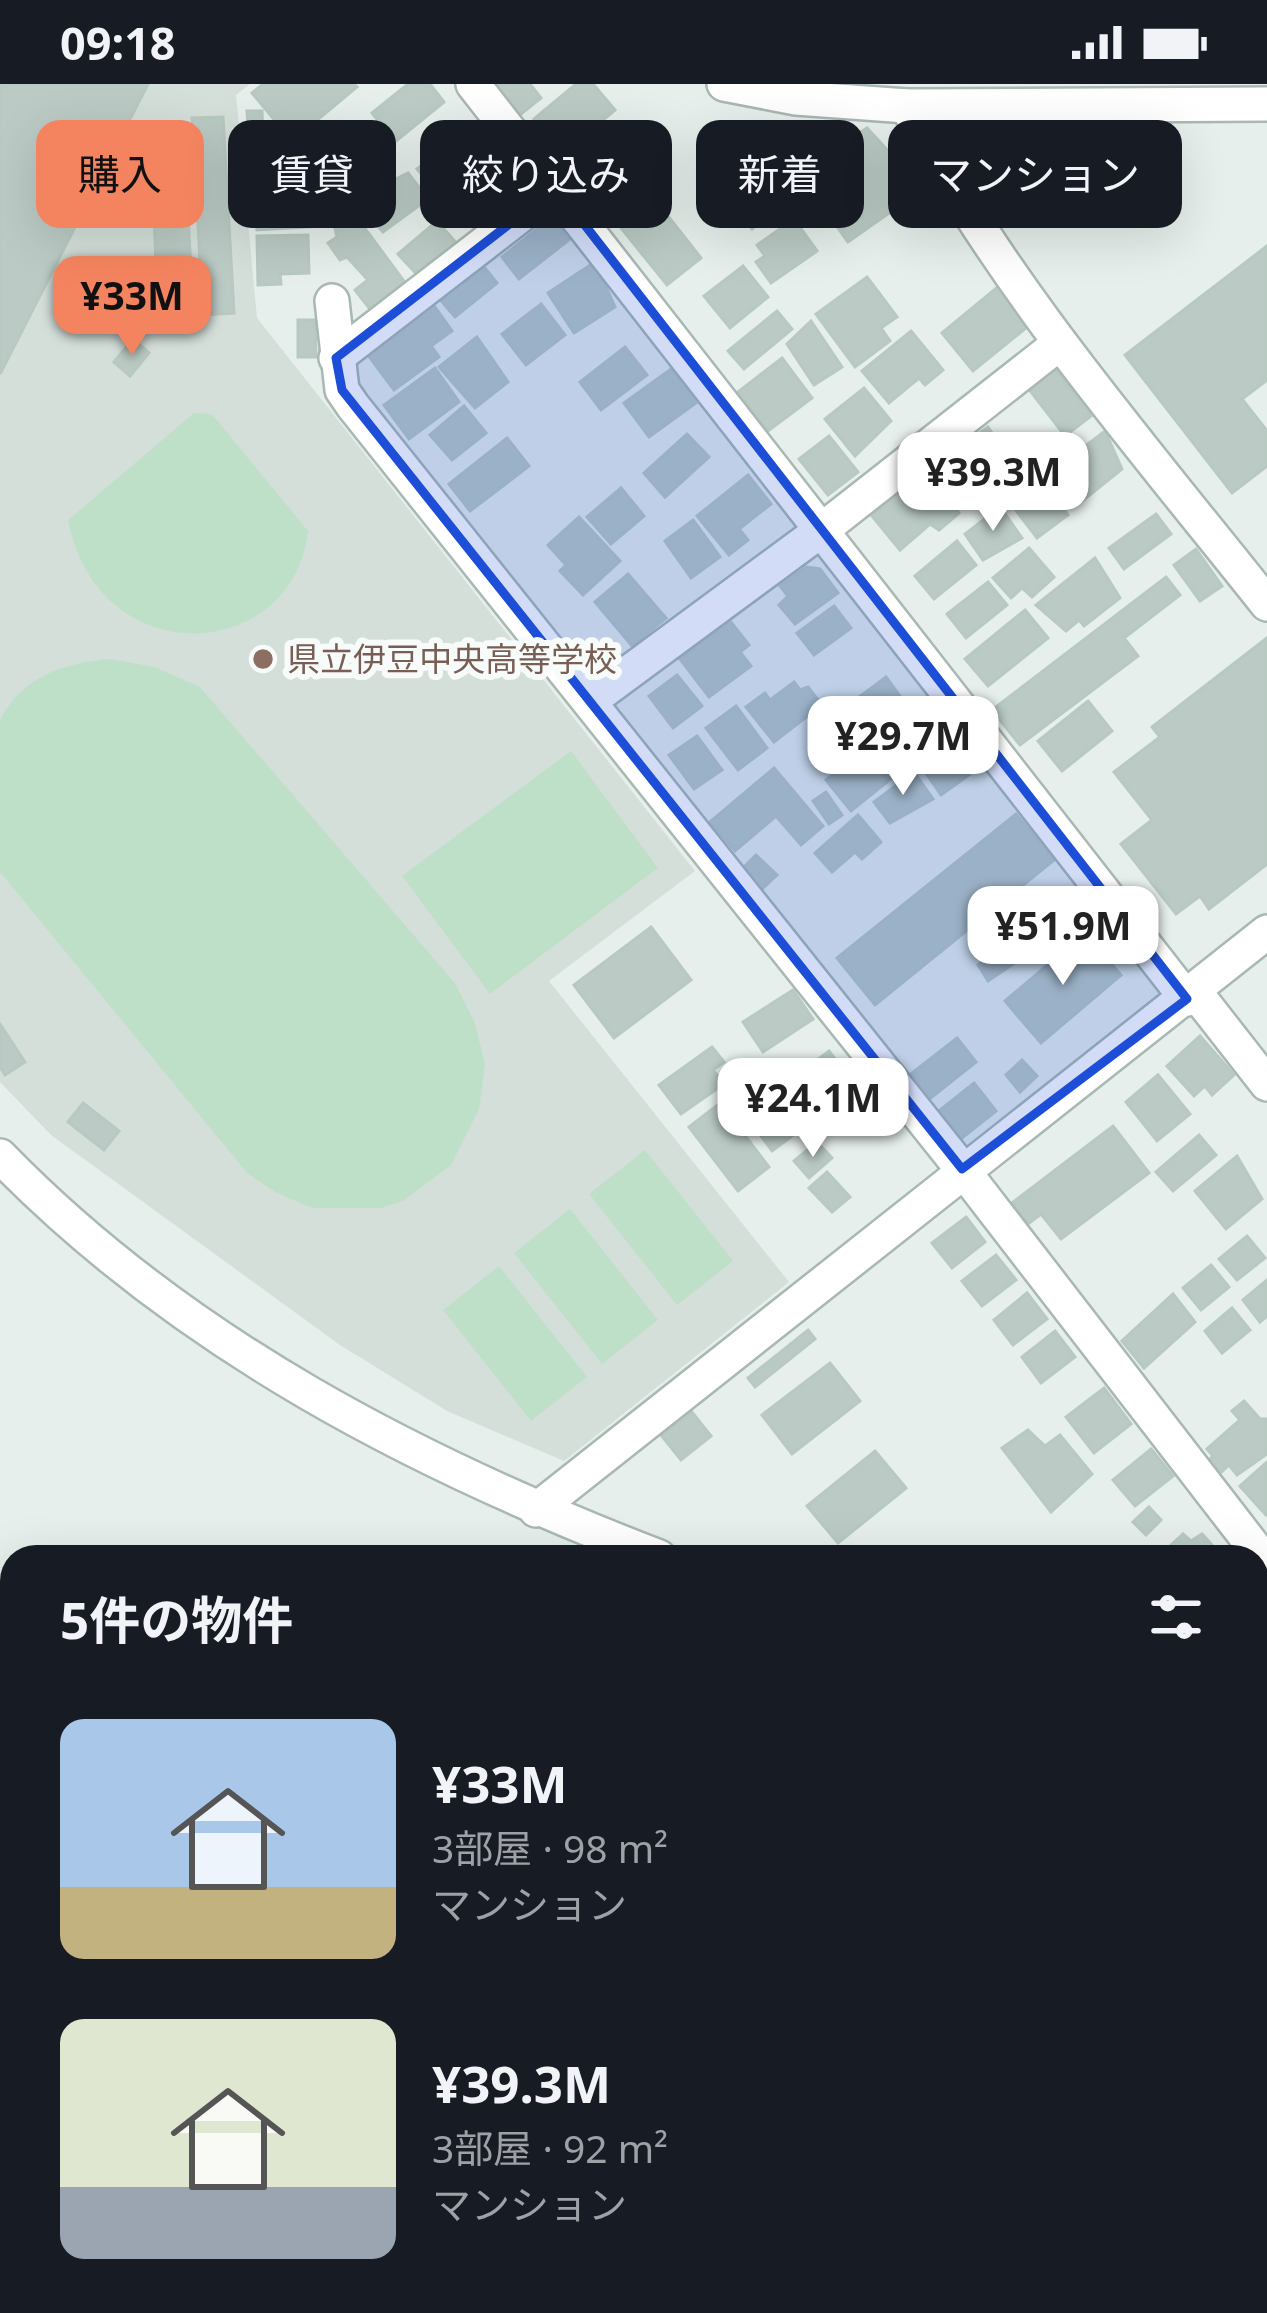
<!DOCTYPE html>
<html lang="ja">
<head>
<meta charset="utf-8">
<style>
	:root { --surface:#171b24; --page:#20242c; --text:#f1f3f6; --muted:#9ea1a6; --accent:#f4845f }
	body { margin:0; font-family:"Noto Sans","Noto Sans JP",sans-serif; background:var(--page); color:var(--text); height:100vh; display:flex; flex-direction:column; font-size:45px; white-space:nowrap }
	* { box-sizing:border-box; margin:0 }
	p { font-size:39px; color:var(--muted) }
	.icon { flex:none; width:66px; height:66px; fill:none; stroke:currentColor; stroke-width:2; stroke-linecap:round; stroke-linejoin:round }
	.map { position:relative; flex:1; overflow:hidden }
	.details { position:absolute; left:0px; top:1461px; width:1269px; height:768px; display:flex; flex-direction:column; background:var(--surface); border-radius:36px 36px 0 0; box-shadow:0 12px 48px #0002 }
	.details>* { flex:none }
	.banner { position:absolute; left:36px; top:36px; width:1197px; height:108px; display:flex; gap:24px }
	.price { position:absolute; translate:-50% -102px; padding:0 27px; border-radius:24px; background:#fff; color:#222; font-size:39px; line-height:78px; filter:drop-shadow(0 3px 6px #0008) }
	.price::after { content:''; position:absolute; left:50%; top:72px; width:36px; height:27px; margin-left:-18px; background:inherit; clip-path:polygon(0 0,100% 0,50% 100%) }
	.price.active { background:var(--accent); color:#111 }
	ul { padding:0; list-style:none }
	li { display:flex; align-items:center; gap:36px; height:300px; padding:0 60px }
	li span { display:grid; place-items:center; flex:none; width:336px; height:240px; border-radius:24px; color:#555 }
	li>.icon { margin-inline-start:auto }
	span .icon { width:144px; height:144px; fill:#fffc; stroke-width:1 }
	li b { font-size:51px }
	h2 { display:flex; justify-content:space-between; align-items:center; height:144px; padding:0 60px; font-size:51px }
	.chip { padding:0 42px; border-radius:24px; background:var(--surface); box-shadow:0 12px 48px #0002; font-size:42px; line-height:108px }
	.chip.active { background:var(--accent); color:#111 }
	.status { display:flex; justify-content:space-between; align-items:center; height:84px; padding:0 60px; background:var(--surface); direction:ltr }
	.status svg { height:33px; fill:currentColor }
	.map>svg:first-child { display:block }
	.built { fill:#d4dfda }
	.green { fill:#bfe0c8 }
	.water { fill:#8ec9d4 }
	.building { fill:#bbcac4; stroke:#b8c9c2; stroke-width:3 }
	.lines { fill:none; stroke-linecap:round; stroke-linejoin:round }
	.street-casing { stroke:#a8b8b2; stroke-width:38 }
	.street { stroke:#fff; stroke-width:33 }
	.marked { fill:#1d4ed8; fill-opacity:0.2; stroke:#1d4ed8; stroke-width:9; stroke-linejoin:round }
	.education-dot { fill:#8d6e63; stroke:#f7fbf9; stroke-width:4.5 }
	.labels { text-anchor:middle; stroke-width:12; stroke-linejoin:round; paint-order:stroke }
	.education-label { font-size:33px; fill:#785e54; stroke:#f7fbf9; text-anchor:start }
</style>
</head>
<body>
<div class="status"><b>09:18</b><svg viewBox="0 0 49 12"><path d="M0 12V9h3v3zM5 12V6h3v6zM10 12V3h3v9zM15 12V0h3v12zM26 1h20v11H26zM47 4h2v5h-2z"/></svg></div>
<div class="map">
<svg width="1267" height="2229" viewBox="0 0 1267 2229">
	<rect width="100%" height="100%" fill="#e6efeb"/>
	<path class="built" d="M0,0H250L236,11L257,234L695,787L549,897L789,1198L564,1377L447,1327L340,1261L51,1051L0,998Z"/>
	<g class="green">
		<path d="M194,329L212,330L308,447C293,580 98,591 68,436Z"/>
		<path d="M110,575L155,583L200,603L455,899L475,939L485,981L479,1025L451,1081L403,1117L381,1124H312L275,1108L247,1089L0,788V636C22,592 64,579 110,575Z"/>
		<path d="M571,667L658,784L490,910L402,792Z"/>
		<path d="M645,1066L733,1177L677,1221L589,1110Z"/>
		<path d="M570,1125L658,1236L602,1280L514,1169Z"/>
		<path d="M499,1182L587,1293L531,1337L443,1226Z"/>
	</g>
	<g class="water">
		<path d="M0,1691L12,1692V2013L0,2008Z"/>
		<path d="M1257,2012L1267,2015V2229H654L607,2217H1257Z"/>
	</g>
	<g class="building">
		<path d="M0,0H148L0,290Z"/>
		<path d="M263,0H354L357,3L292,57L252,9Z"/>
		<path d="M408,0H430L444,18L395,58L372,29Z"/>
		<path d="M489,0H530L541,14L516,34Z"/>
		<path d="M576,0H593L615,26L562,70L534,35Z"/>
		<path d="M247,27H262L263,57L249,58Z"/>
		<path d="M223,33L234,229L203,231L192,34Z"/>
		<path d="M473,40L490,60V79L459,98L447,94L433,103L417,85Z"/>
		<path d="M355,42L381,74L346,101L321,70Z"/>
		<path d="M867,44L929,111L897,133L889,129L848,158L812,108L864,74L852,54Z"/>
		<path d="M803,45L832,81L752,145L722,109Z"/>
		<path d="M286,62L298,79L280,91L268,75Z"/>
		<path d="M623,75L701,174L667,201L588,103Z"/>
		<path d="M408,89L428,115L383,148L362,124L368,109Z"/>
		<path d="M496,92L517,114L475,145L448,112L459,102L473,107Z"/>
		<path d="M320,98L322,142L257,146L256,115L277,114V100Z"/>
		<path d="M188,130L193,226L158,227L154,132Z"/>
		<path d="M355,131L409,204L373,229L355,206L368,196L347,173L340,176L328,159L337,153L335,145Z"/>
		<path d="M552,133L570,155L519,195L502,173Z"/>
		<path d="M794,135L817,167L771,199L756,178L765,172L757,161Z"/>
		<path d="M437,137L460,163L422,196L398,170Z"/>
		<path d="M308,151L309,189L280,190L281,200L258,201L257,152Z"/>
		<path d="M1267,162V296L1242,315L1267,347V382L1232,409L1125,271Z"/>
		<path d="M480,178L497,199L455,233L438,213Z"/>
		<path d="M595,178L615,223L574,249L548,209Z"/>
		<path d="M743,182L768,213L730,244L704,212Z"/>
		<path d="M867,193L897,233L881,244L890,257L855,283L816,230Z"/>
		<path d="M1000,201L1032,239L973,287L942,249Z"/>
		<path d="M541,220L565,251L526,281L502,250Z"/>
		<path d="M435,223L452,247L431,262L439,273L394,306L368,271Z"/>
		<path d="M777,227L792,245L744,285L728,267Z"/>
		<path d="M298,236H315L316,273H298Z"/>
		<path d="M811,237L842,283L814,301L787,260Z"/>
		<path d="M911,247L943,286L925,301L919,294L889,319L862,287Z"/>
		<path d="M477,253L508,298L475,324L439,283Z"/>
		<path d="M133,255L149,269L130,292L114,278Z"/>
		<path d="M625,263L647,291L601,326L580,298Z"/>
		<path d="M782,274L812,314L768,347L738,308Z"/>
		<path d="M435,284L459,318L409,355L384,321Z"/>
		<path d="M1054,284L1091,332L1065,352L1028,304Z"/>
		<path d="M671,285L696,319L649,353L624,319Z"/>
		<path d="M864,304L891,337L855,372L825,335Z"/>
		<path d="M464,322L486,349L452,376L430,351Z"/>
		<path d="M988,343L1012,378L973,406L949,372Z"/>
		<path d="M1105,347L1122,385L1081,418L1055,385Z"/>
		<path d="M687,350L709,373L665,413L644,389Z"/>
		<path d="M829,352L858,388L828,411L799,375Z"/>
		<path d="M507,354L529,382L470,427L449,400Z"/>
		<path d="M748,391L771,420L739,445L748,456L729,471L697,432Z"/>
		<path d="M920,393L928,401L933,396L959,429L939,446L930,440L900,466L872,432Z"/>
		<path d="M1042,396L1068,431L1037,454L1011,420Z"/>
		<path d="M621,404L644,432L611,460L587,433Z"/>
		<path d="M1000,423L1022,454L983,476L965,450Z"/>
		<path d="M1156,430L1171,450L1124,485L1109,464Z"/>
		<path d="M579,433L620,477L583,511L560,487L566,481L548,461Z"/>
		<path d="M693,436L720,473L691,494L665,457Z"/>
		<path d="M957,457L976,481L934,515L915,492Z"/>
		<path d="M1029,464L1054,493L1032,513L1022,504L1011,514L993,494Z"/>
		<path d="M1196,465L1222,502L1200,517L1174,481Z"/>
		<path d="M1095,474L1120,514L1084,542L1079,536L1066,547L1036,521Z"/>
		<path d="M806,483L820,485L838,509L795,540L779,521L788,512L780,502Z"/>
		<path d="M628,490L666,534L632,562L595,518Z"/>
		<path d="M1166,493L1180,511L1124,554L1138,572L1020,661L992,626Z"/>
		<path d="M988,498L1007,521L966,554L947,530Z"/>
		<path d="M834,522L851,544L814,571L797,549Z"/>
		<path d="M1025,526L1048,554L988,602L965,575Z"/>
		<path d="M730,537L749,561L740,568L751,582L709,613L680,575Z"/>
		<path d="M1267,554V780L1209,825L1200,812L1176,830L1121,760L1152,736L1114,688L1160,653L1152,643Z"/>
		<path d="M677,591L702,622L673,644L649,612Z"/>
		<path d="M886,593L902,615L859,647L843,625Z"/>
		<path d="M794,598L800,606L808,603L822,621L774,658L746,623L765,609L770,616Z"/>
		<path d="M1088,617L1112,647L1062,687L1038,657Z"/>
		<path d="M736,622L767,664L738,686L706,644Z"/>
		<path d="M893,642L918,673L851,727L826,696Z"/>
		<path d="M697,652L722,686L694,705L669,671Z"/>
		<path d="M949,663L969,691L941,711L921,682Z"/>
		<path d="M774,684L823,742L801,761L776,732L735,767L710,738Z"/>
		<path d="M914,688L933,715L890,739L874,718Z"/>
		<path d="M826,708L842,731L829,740L813,717Z"/>
		<path d="M1016,730L1054,776L875,921L837,874Z"/>
		<path d="M858,731L881,758L862,775L855,768L832,788L815,769Z"/>
		<path d="M756,771L777,791L761,806L740,787Z"/>
		<path d="M1054,814L1067,831L1033,857L1019,841Z"/>
		<path d="M651,843L691,896L614,954L574,901Z"/>
		<path d="M1012,846L1028,870L988,897L978,881L991,872L986,864Z"/>
		<path d="M1085,849L1121,891L1041,959L1005,917Z"/>
		<path d="M793,906L813,935L763,968L743,938Z"/>
		<path d="M0,940L25,978L5,991L0,983Z"/>
		<path d="M1200,952L1234,991L1212,1011L1205,1002L1194,1012L1167,982Z"/>
		<path d="M957,954L976,978L927,1017L907,993Z"/>
		<path d="M712,963L724,978L713,986L724,1000L681,1030L659,1001Z"/>
		<path d="M829,967L858,1006L825,1029L797,991Z"/>
		<path d="M1022,976L1037,992L1020,1008L1006,991Z"/>
		<path d="M1158,991L1190,1030L1157,1057L1126,1018Z"/>
		<path d="M974,999L996,1027L957,1058L935,1030Z"/>
		<path d="M775,1014L783,1025L791,1019L807,1041L772,1067L748,1034Z"/>
		<path d="M83,1019L119,1047L104,1066L68,1038Z"/>
		<path d="M720,1019L769,1083L738,1107L689,1043Z"/>
		<path d="M1113,1042L1149,1089L1061,1155L1041,1130L1028,1140L1012,1119Z"/>
		<path d="M1199,1051L1216,1071L1173,1107L1156,1088Z"/>
		<path d="M817,1058L832,1074L809,1094L794,1077Z"/>
		<path d="M1237,1072L1262,1115L1226,1145L1195,1107Z"/>
		<path d="M827,1088L850,1113L832,1128L809,1104Z"/>
		<path d="M966,1133L985,1158L952,1184L932,1159Z"/>
		<path d="M1247,1152L1265,1174L1237,1196L1219,1175Z"/>
		<path d="M996,1171L1016,1196L982,1222L962,1197Z"/>
		<path d="M1211,1181L1229,1203L1201,1226L1183,1204Z"/>
		<path d="M1267,1196V1232L1260,1238L1243,1216Z"/>
		<path d="M1027,1209L1047,1235L1013,1261L994,1236Z"/>
		<path d="M1173,1210L1195,1238L1144,1284L1122,1257Z"/>
		<path d="M1232,1224L1250,1246L1222,1269L1205,1247Z"/>
		<path d="M808,1246L815,1255L755,1303L748,1294Z"/>
		<path d="M1055,1247L1075,1273L1041,1299L1022,1273Z"/>
		<path d="M830,1279L860,1317L792,1370L762,1331Z"/>
		<path d="M1104,1304L1131,1340L1094,1369L1066,1333Z"/>
		<path d="M1244,1317L1260,1335H1267V1370L1237,1391L1229,1381L1215,1394L1204,1381L1213,1372L1207,1365L1240,1336L1232,1327Z"/>
		<path d="M691,1327L711,1352L681,1376L661,1351Z"/>
		<path d="M1028,1346L1045,1362L1060,1351L1092,1390L1051,1428L1002,1364Z"/>
		<path d="M1151,1365L1173,1392L1135,1422L1113,1396Z"/>
		<path d="M875,1367L906,1404L838,1459L807,1422Z"/>
		<path d="M1266,1379L1267,1430L1266,1431L1240,1402Z"/>
		<path d="M1149,1423L1161,1436L1146,1451L1133,1438Z"/>
		<path d="M1183,1450L1191,1457L1202,1450L1223,1473H1158Z"/>
	</g>
	<g class="lines">
		<defs>
			<g id="street">
				<path d="M473,0L1187,915"/>
				<path d="M724,0L796,14L907,22L1267,20"/>
				<path d="M907,22C1003,203 1140,360 1267,520"/>
				<path d="M332,217L342,306L353,322L962,1085L1267,1480"/>
				<path d="M336,274L556,104"/>
				<path d="M590,617L823,445L1060,259"/>
				<path d="M1195,908L1267,1000"/>
				<path d="M0,1072C183,1260 417,1380 659,1473"/>
				<path d="M536,1426L1267,848"/>
				<path d="M1257,1621L1267,1624"/>
				<path d="M1257,1667L1267,1670"/>
			</g>
		</defs>
		<use href="#street" class="street-casing"/>
		<use href="#street" class="street"/>
	</g>
	<path class="marked" d="M556,104L1187,915L962,1085L342,306L336,274Z"/>
	<circle class="education-dot" cx="263" cy="575" r="12"/>
	<g class="labels">
		<g class="education-label">
			<text x="287" y="587">県立伊豆中央高等学校</text>
		</g>
	</g>
</svg>
<b class="price active" style="left:132px;top:274px">¥33M</b>
<b class="price" style="left:993px;top:450px">¥39.3M</b>
<b class="price" style="left:903px;top:714px">¥29.7M</b>
<b class="price" style="left:1063px;top:904px">¥51.9M</b>
<b class="price" style="left:813px;top:1076px">¥24.1M</b>
<div class="banner">
<a class="chip active">購入</a>
<a class="chip">賃貸</a>
<a class="chip">絞り込み</a>
<a class="chip">新着</a>
<a class="chip">マンション</a>
</div>
<section class="details">
<h2>5件の物件<svg class="icon" aria-label="filters" viewBox="0 0 24 24"><path d="M4 7h16M4 17h16"/><circle cx="9" cy="7" r="2"/><circle cx="15" cy="17" r="2"/></svg></h2>
<ul>
<li><span style="background:linear-gradient(#a9c7e8 70%,#c2b280 0)"><svg class="icon" aria-label="home" viewBox="0 0 24 24"><path d="M3 11l9-7 9 7M6 9v11h12V9"/></svg></span><div><b>¥33M</b><p>3部屋 · 98 m²</p><p>マンション</p></div></li>
<li><span style="background:linear-gradient(#dfe7d0 70%,#9aa5b1 0)"><svg class="icon" aria-label="home" viewBox="0 0 24 24"><path d="M3 11l9-7 9 7M6 9v11h12V9"/></svg></span><div><b>¥39.3M</b><p>3部屋 · 92 m²</p><p>マンション</p></div></li>
</ul>
</section>
</div>
</body>
</html>
